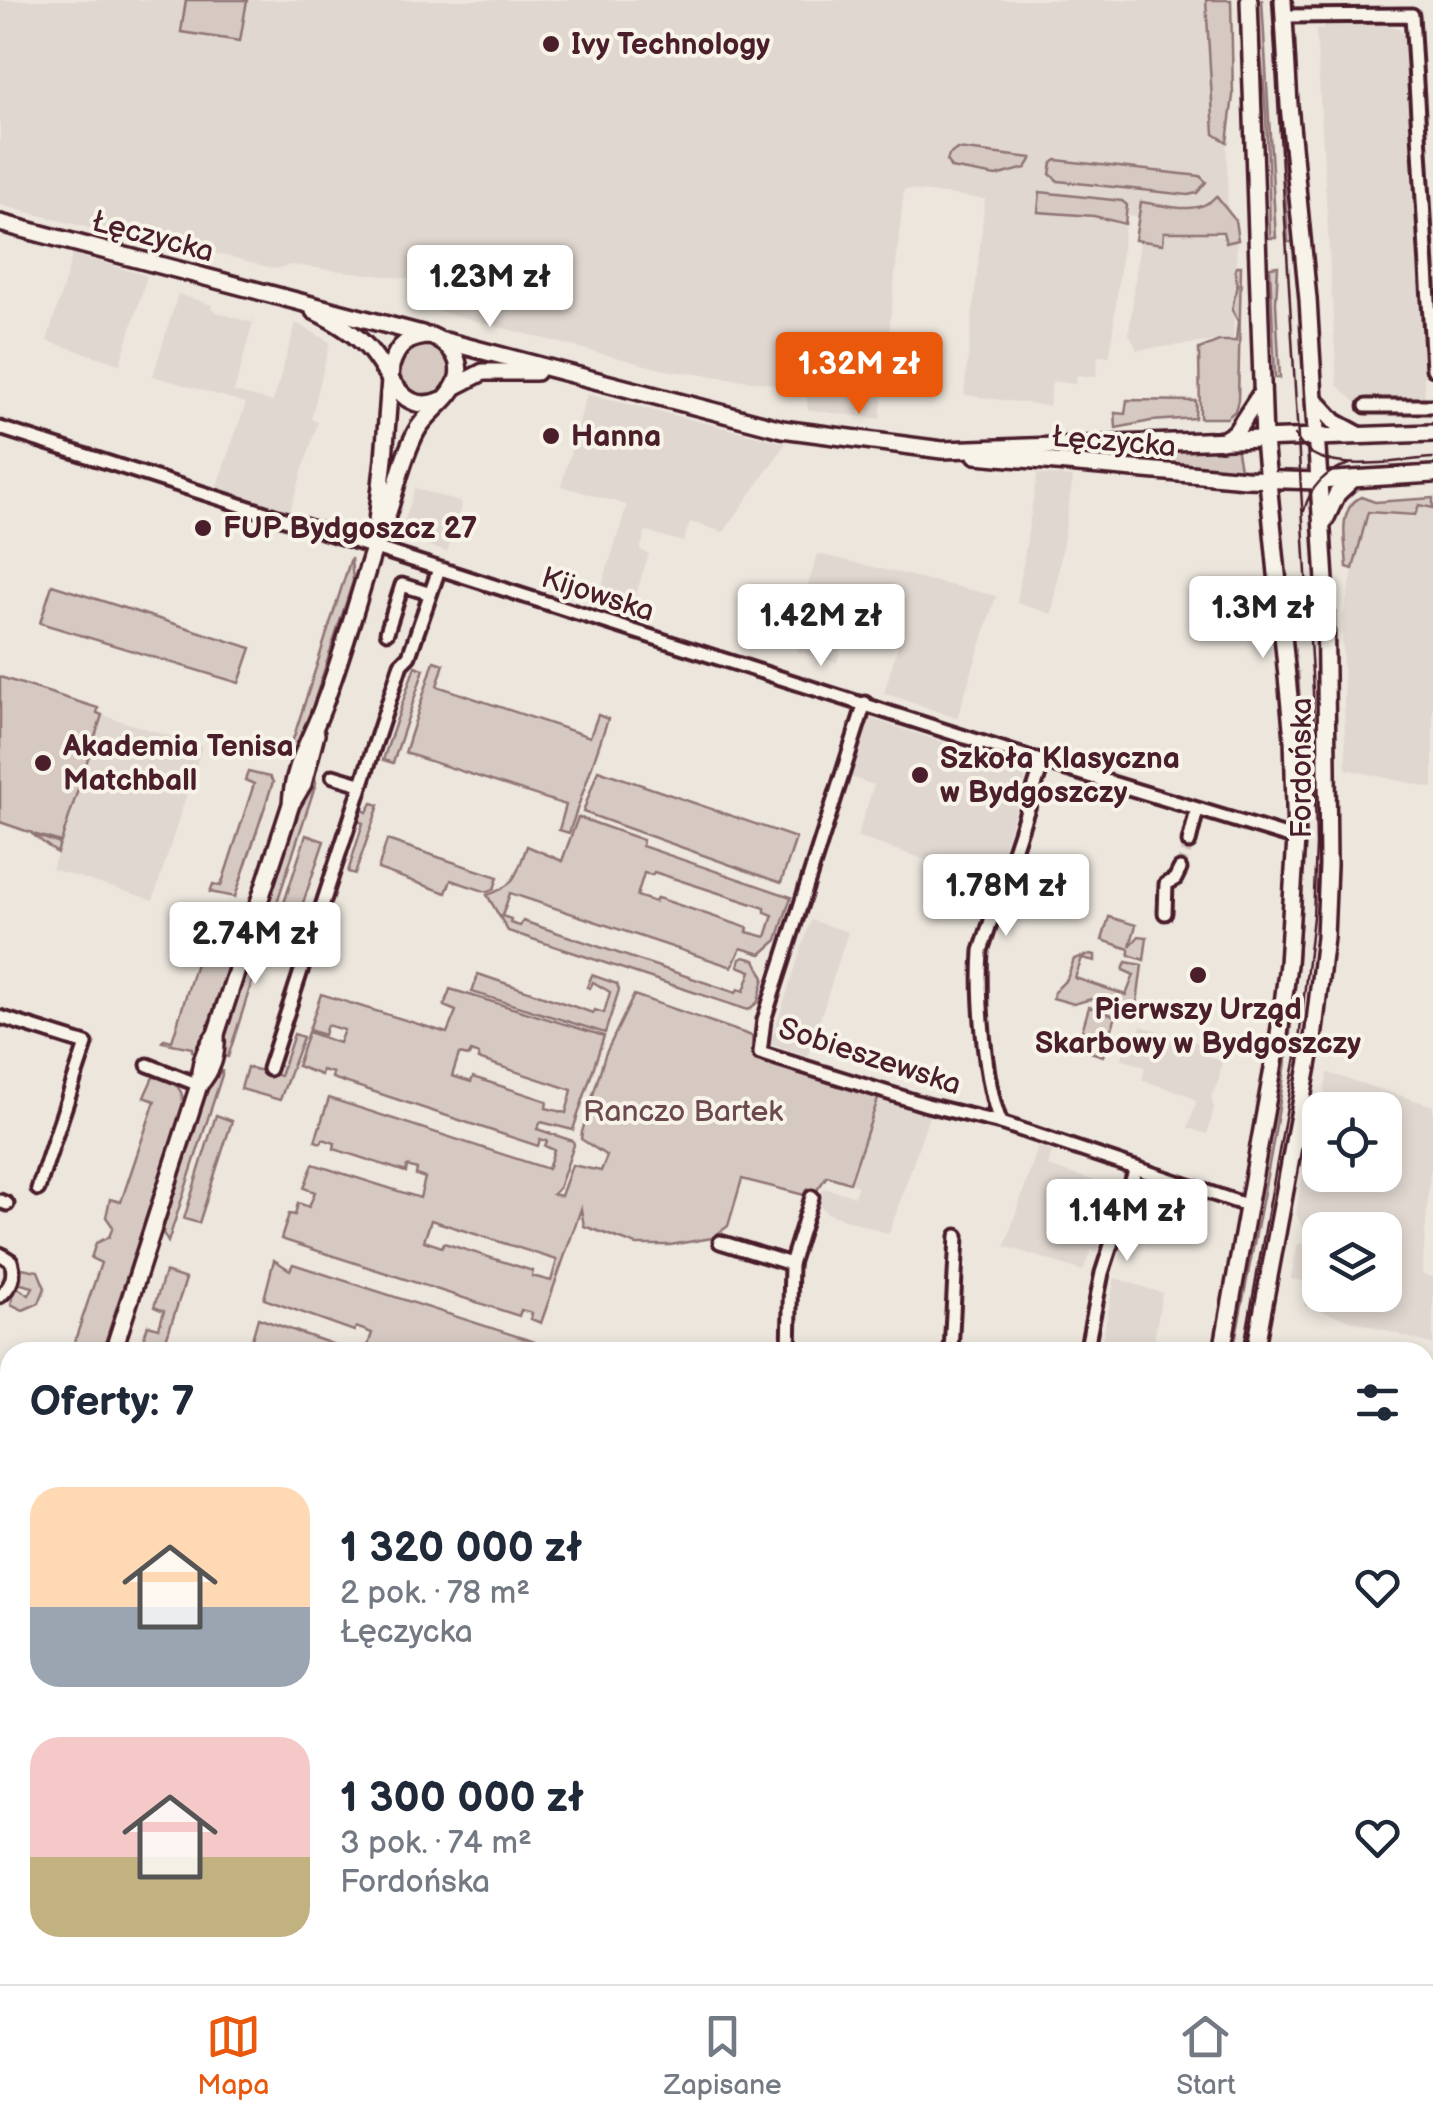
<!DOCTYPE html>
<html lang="pl">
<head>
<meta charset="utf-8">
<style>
	:root { --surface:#fff; --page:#f2f2f3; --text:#1f2937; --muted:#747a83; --line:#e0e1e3; --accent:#ea580c }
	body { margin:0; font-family:"Balsamiq Sans",sans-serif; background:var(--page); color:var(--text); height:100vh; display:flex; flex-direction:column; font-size:38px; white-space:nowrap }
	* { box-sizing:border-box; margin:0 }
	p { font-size:32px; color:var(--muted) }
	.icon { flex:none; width:55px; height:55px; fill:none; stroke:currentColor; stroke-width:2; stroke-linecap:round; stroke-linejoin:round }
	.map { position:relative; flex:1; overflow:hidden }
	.side { position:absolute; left:0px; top:1342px; width:1435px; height:642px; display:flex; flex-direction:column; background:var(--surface); border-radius:30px 30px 0 0; box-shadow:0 5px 15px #0003 }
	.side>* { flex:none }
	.fabs { position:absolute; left:1302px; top:1092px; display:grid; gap:20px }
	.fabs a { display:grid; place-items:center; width:100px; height:100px; border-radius:20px; background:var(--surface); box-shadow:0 5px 15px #0003; font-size:50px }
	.price { position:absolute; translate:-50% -85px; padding:0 22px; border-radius:10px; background:#fff; color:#222; font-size:32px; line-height:65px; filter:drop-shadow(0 2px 5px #0008) }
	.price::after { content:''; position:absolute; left:50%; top:60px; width:30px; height:22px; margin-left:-15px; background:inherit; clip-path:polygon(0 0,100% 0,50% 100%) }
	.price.current { background:var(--accent); color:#fff }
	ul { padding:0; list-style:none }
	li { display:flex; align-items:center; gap:30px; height:250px; padding:0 30px }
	li span { display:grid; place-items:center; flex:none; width:280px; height:200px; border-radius:30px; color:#555 }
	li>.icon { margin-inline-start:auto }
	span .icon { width:120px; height:120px; fill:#fffc; stroke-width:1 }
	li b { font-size:42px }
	h2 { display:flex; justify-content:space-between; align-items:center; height:120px; padding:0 30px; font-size:42px }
	.dock { display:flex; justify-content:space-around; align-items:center; height:140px; border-top:2px solid var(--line); background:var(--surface); font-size:28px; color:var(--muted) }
	.dock a { display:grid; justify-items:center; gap:5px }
	.dock .current { color:var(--accent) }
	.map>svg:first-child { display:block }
	.built { fill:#e0d7d0; fill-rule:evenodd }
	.green { fill:#d5c9c2; stroke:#907476; stroke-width:2.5; fill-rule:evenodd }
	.water { fill:#b39f9d; stroke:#896c6f; stroke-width:2.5 }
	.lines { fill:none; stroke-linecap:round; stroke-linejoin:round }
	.street-tunnel { stroke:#ccbeb9; stroke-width:11; stroke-dasharray:11 5.5; stroke-linecap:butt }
	.street-casing { stroke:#4a1f2b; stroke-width:19 }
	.secondary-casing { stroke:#4a1f2b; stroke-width:22 }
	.street { stroke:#f7f3e8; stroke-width:11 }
	.secondary { stroke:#f7f3e8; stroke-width:15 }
	.tram { stroke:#4a1f2b; stroke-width:2.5 }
	.poi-dot { fill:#4a1f2b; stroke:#f7f3e8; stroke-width:4 }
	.labels { text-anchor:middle; stroke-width:8; stroke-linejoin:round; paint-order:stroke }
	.poi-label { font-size:30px; font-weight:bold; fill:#4a1f2b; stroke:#f7f3e8; text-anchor:start }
	.street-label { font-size:30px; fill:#4a1f2b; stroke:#f7f3e8 }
	.park-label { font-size:30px; fill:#6d4a51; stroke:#f7f3e8 }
</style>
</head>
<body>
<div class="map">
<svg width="1433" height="1984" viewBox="0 0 1433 1984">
	<rect width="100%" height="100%" fill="#ece6dd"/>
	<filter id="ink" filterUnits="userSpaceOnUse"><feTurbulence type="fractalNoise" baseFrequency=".01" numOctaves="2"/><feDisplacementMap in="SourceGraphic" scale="20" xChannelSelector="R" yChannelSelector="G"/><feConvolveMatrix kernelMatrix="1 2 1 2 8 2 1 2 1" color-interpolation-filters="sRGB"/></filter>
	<g filter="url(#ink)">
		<g class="built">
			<path d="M0,0H1224L1228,227L1126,215L1110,356H1098L1096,377L1077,375L1075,384L1052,381L1049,406L964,395L985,199L904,189L880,419L808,410L806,388L665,370L426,308L428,281L291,265L275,269L175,242L117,235L0,205Z"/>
			<path d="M1323,24H1384L1398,28L1404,34L1425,395L1420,400L1358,404L1337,385L1316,29H1323Z"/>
			<path d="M1142,223L1237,238L1233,339L1137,350L1129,333Z"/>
			<path d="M73,254L147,276L120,364L47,341Z"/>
			<path d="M178,294L212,305L211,309L220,313L252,323L255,315L234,392L273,402L296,323L330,342L311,419L318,422L289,514L215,491L246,403L153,376Z"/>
			<path d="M587,394L786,443L724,532L690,522L683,542L646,531L640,550L649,554L630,612L597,602L627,505L561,486Z"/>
			<path d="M1037,474L1073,477L1052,614L1017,603Z"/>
			<path d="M415,488L462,503L447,552L416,542L402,530Z"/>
			<path d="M1419,505L1433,509V788L1346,769L1342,619L1367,512L1414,517Z"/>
			<path d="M818,554L996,596L957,718L884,693L898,646L847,630L837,662L797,652L798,648L788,645Z"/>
			<path d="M102,715L202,746L153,900L52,869Z"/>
			<path d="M869,718L1024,769L1027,773L993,882L857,837L874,785L850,777Z"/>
			<path d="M811,920L848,932L808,1056L770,1044Z"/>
			<path d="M1141,1026L1206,1045L1204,1055L1222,1061L1219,1079L1211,1096L1214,1108L1207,1134L1188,1128L1196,1102L1188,1095L1142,1080L1145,1067L1122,1059L1128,1031L1138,1034Z"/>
			<path d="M1328,1073L1433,1106V1171H1430L1422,1274L1433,1277V1345L1304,1306L1308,1282L1291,1279L1297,1245L1308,1240L1296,1214L1307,1150L1316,1133L1320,1112V1175H1385V1110H1320ZM1320,1230H1385V1295H1320Z"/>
			<path d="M879,1096L930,1113L889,1234L827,1213L818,1203L823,1188L854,1196L858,1186L850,1183Z"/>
			<path d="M1038,1147L1052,1151L1048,1166L1117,1188L1110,1208L1113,1214L1106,1218L1097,1251L1091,1250L1083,1271L1005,1246Z"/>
			<path d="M1115,1278L1162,1293L1152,1352H1100Z"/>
			<path d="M0,1437L10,1440V1585L0,1582Z"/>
			<path d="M1425,1507L1433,1508V1739L1425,1772Z"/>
			<path d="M920,1975H1110L1109,1984H947Z"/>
			<path d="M1201,1975H1396L1395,1984H1241L1231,1979Z"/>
		</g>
		<g class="green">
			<path d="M186,0H247L240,41L181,32Z"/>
			<path d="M1206,0H1231L1233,96L1227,142L1214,134Z"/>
			<path d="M1256,0H1262L1276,238H1270C1269,188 1268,137 1264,87C1262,57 1256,30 1256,0Z"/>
			<path d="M1274,0L1284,141L1297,242H1288Z"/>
			<path d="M957,149L1032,158L1026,168L996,176L951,168L947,161L949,155Z"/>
			<path d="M1056,160L1200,176L1206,182L1197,193L1188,195L1058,181L1050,174L1052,163Z"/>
			<path d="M1040,192L1122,201L1127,205L1125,224L1094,216L1038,212Z"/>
			<path d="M1216,196L1235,220L1238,240L1226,243L1223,232H1164L1163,244L1135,240L1141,202C1165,205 1199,217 1216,196Z"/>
			<path d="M1237,266H1241L1238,400L1235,411L1227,418H1200L1199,349L1219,341H1236L1238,321L1232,310L1237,284L1235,270Z"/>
			<path d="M1278,266L1276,303L1280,378H1275L1270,267Z"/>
			<circle cx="424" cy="371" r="26"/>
			<path d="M1127,400L1196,401L1195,418L1151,421L1116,428L1115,413L1125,414Z"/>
			<path d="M1236,446L1240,469C1211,468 1133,468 1112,454L1114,450Z"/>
			<path d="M1361,497L1375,502L1433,498V508L1419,505L1415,515L1368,512L1353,569L1347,567C1346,544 1336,509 1361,497Z"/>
			<path d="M351,558L353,581L295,761L288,755Z"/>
			<path d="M52,585L251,648L239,683L40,623Z"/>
			<path d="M434,661L444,664L437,686L590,737L598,715L608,719L569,833L559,830L566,805L405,753Z"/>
			<path d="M415,666L424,669L393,763L383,760Z"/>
			<path d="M1294,672H1298C1306,781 1306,890 1294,999C1281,1118 1255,1235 1233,1352H1228C1258,1195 1292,1038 1302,878C1306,810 1301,740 1294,672Z"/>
			<path d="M0,677L98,708L97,713L102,715L61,842L33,834L60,844L57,853L32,834V833L0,822Z"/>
			<path d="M598,770L796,838L781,883L583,812Z"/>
			<path d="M248,772L270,777L273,782L235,897L210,892L213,884L221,886L254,784L245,780Z"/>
			<path d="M311,775L315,777L316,783L270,924L267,908Z"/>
			<path d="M372,803L379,805L355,874L348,872L363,823L355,820L359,808L367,812Z"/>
			<path d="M578,817L643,840L642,846L791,897L777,940L761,954L741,948L732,967L510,893L502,916L511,919L510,923L520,926L523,921L736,993L738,989L744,991L751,971L738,966L740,959L744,957L755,960L764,978L758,1002L748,1010L508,931L487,895C516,886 517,873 527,846L562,861ZM654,872L765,908V912L773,915L766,937L747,932L748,928L661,899L657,898L655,902L637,896L644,873L652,875Z"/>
			<path d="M306,835L324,841L301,909L284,903Z"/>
			<path d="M387,840L498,877L494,889L487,892L451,880L446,893L378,869Z"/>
			<path d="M1109,917L1136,925L1130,946L1139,936L1147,937L1144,960L1129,955V949L1102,940Z"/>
			<path d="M209,920L232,927L237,938L199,1054L192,1051V1048L162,1042L164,1039L172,1041L205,934L197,931L202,923Z"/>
			<path d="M266,938L228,1057L219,1054L254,948Z"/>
			<path d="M1091,954L1095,955V961L1082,958L1075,978L1126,995L1134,975L1123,970L1126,962L1142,965L1136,1011L1091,999L1074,1004L1053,998L1054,992L1067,979L1074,959Z"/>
			<path d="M478,974L593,1013L595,1010L604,1013L610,992L593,982L590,988L587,987L592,975L617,984L619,990L605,1033L472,992Z"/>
			<path d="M450,989L604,1036L573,1130L541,1122L537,1129L573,1141L574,1145L559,1188L553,1194L561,1196L572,1165L601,1171L607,1156L581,1139L582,1132L605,1055L634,995L752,1036L754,1057L879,1096L850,1183L827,1176L812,1197L742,1179L728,1226L712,1238L670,1245H637L584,1226L581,1209L541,1323L531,1319L532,1313L521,1310L519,1316L281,1239L289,1214L295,1215L298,1203L309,1207L315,1192L304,1188L313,1164L420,1198L425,1178L416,1175L417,1169L407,1166L406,1172L334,1149L335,1143L323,1139L321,1143L315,1141L329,1098L548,1169L554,1150L545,1146L547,1141L540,1139L538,1146L332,1078L333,1073L322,1070L321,1075L297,1066L308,1032L339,1043L344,1030L327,1025L324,1035L309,1030L321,994L447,1033L456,1011L444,1006ZM471,1052L479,1055L478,1059L572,1090L566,1113L546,1108L547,1101L473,1077L471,1082L452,1076L459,1054L469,1056ZM431,1220L557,1260L551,1281L532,1276L533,1271L444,1243L442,1247L424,1241Z"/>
			<path d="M1089,1007L1116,1016L1103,1056L1077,1048Z"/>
			<path d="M294,1034L303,1037L280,1100L241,1089L247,1067L280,1076Z"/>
			<path d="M215,1067L222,1071V1075L168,1242L163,1233L164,1226Z"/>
			<path d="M153,1077C171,1077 184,1087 183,1105L102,1352H71L101,1263L91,1258L96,1243L109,1237L113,1227L106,1217L110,1199L121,1202L155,1101L144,1097Z"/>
			<path d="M216,1115L232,1121L199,1223L184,1219Z"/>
			<path d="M274,1260L290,1270L293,1264L535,1342L531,1352H366L372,1333L356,1327L354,1331L264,1299Z"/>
			<path d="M22,1268L38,1271L45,1288L39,1303L23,1310L11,1304L16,1287L29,1295L33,1287L17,1283Z"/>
			<path d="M165,1272L186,1279L162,1352H139L148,1325L159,1328L164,1311L154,1307Z"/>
			<path d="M258,1318L355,1352H260L261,1347L251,1343Z"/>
			<path d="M1433,1739V1984H1408L1416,1975H1425V1772Z"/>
			<path d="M10,1773V1975H38L73,1984H0V1810Z"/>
			<path d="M418,1975H680L708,1984H430Z"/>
		</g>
		<path class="water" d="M38,1975H418L430,1984H73Z"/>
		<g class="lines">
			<path class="street-tunnel" d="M1180,869L1189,842"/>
			<defs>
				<g id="street">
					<path d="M1284,16L1412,15L1433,369"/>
					<path d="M1366,406H1433"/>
					<path d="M0,428L1043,762L1296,839"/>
					<path d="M387,632L402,585L428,593"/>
					<path d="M865,703L764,1020L760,1053L927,1105L1001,1123L1249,1206"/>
					<path d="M333,776L360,784"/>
					<path d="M1189,842L1197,810"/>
					<path d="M1165,913L1166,884L1175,879L1180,869"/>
					<path d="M251,926L309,945"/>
					<path d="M0,1017L86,1044L38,1189"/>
					<path d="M148,1065L199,1085"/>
					<path d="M269,1069L401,664L409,656L439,569"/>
					<path d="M1001,1123C984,1083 978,995 981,951L1043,762"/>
					<path d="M0,1201L7,1204"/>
					<path d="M720,1242L791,1264L789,1352"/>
					<path d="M0,1254L11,1261C16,1276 11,1287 0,1296"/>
					<path d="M791,1264L812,1197"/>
					<path d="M951,1352L957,1236"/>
					<path d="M1086,1352L1102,1273L1136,1168"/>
					<path d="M0,1385L10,1388"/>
					<path d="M0,1750L10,1754"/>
					<path d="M707,1975L735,1984"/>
					<path d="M790,1984L792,1975"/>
				</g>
				<g id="secondary">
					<path d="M0,223L422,334"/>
					<path d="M314,311C333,320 353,332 367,347C390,371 400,418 442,400"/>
					<path d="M445,341L782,429L942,450L1433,433"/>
					<path d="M454,387L483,372H536"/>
					<path d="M1315,400L1335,422L1359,435"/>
					<path d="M1222,441L1235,433L1260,395"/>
					<path d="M976,455L1246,479L1319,481L1433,474"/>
					<path d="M1325,520L1337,494L1353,479"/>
					<path d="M293,801L303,784L316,734"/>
					<path d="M199,1085C213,1069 217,1055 216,1034"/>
					<path d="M113,1352L199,1085C200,1064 203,1051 216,1034L291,804C293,770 306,748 319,717C341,663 356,604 374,548C393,511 397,468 416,432C426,412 453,399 458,377C462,357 448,343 431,336C409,336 397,345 391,366L384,459L374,548"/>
					<path d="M1222,1352L1279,1035L1288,964L1296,839L1293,738L1264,440L1249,0"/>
					<path d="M1255,1352L1313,1039L1325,937L1328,865L1325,581L1308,299L1289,105L1283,0"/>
					<path d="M0,1704L10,1671"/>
					<path d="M1124,1984L1125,1975"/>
					<path d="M1153,1984L1154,1975"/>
				</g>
			</defs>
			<use href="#street" class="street-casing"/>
			<use href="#secondary" class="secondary-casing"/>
			<use href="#street" class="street"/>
			<use href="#secondary" class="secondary"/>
			<g class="tram">
				<path d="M1295,435C1316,479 1392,460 1433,458"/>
				<path d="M1304,511C1310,487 1326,470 1350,464"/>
				<path d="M1243,1352L1299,1040L1313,917L1316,845L1313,691L1272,0"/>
				<path d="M1134,1984L1135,1975"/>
			</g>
		</g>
	</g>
	<g class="poi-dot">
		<circle cx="551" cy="44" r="10"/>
		<circle cx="551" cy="436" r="10"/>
		<circle cx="203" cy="528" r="10"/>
		<circle cx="43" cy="763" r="10"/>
		<circle cx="920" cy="775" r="10"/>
		<circle cx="1198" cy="975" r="10"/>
	</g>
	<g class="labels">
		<g class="poi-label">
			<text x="571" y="54">Ivy Technology</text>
			<text x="571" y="446">Hanna</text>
			<text x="223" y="538">FUP Bydgoszcz 27</text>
			<text x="63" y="756">Akademia Tenisa<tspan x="63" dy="34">Matchball</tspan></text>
			<text x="940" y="768">Szkoła Klasyczna<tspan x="940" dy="34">w Bydgoszczy</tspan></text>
			<text x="1198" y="1019" text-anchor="middle">Pierwszy Urząd<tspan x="1198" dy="34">Skarbowy w Bydgoszczy</tspan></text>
		</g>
		<g class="street-label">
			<text transform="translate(153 236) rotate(15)" y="10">Łęczycka</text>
			<text transform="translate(1114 441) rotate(5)" y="10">Łęczycka</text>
			<text transform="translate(598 594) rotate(18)" y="10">Kijowska</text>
			<text transform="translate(1301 768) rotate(-90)" y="10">Fordońska</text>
			<text transform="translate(870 1056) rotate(18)" y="10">Sobieszewska</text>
		</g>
		<g class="park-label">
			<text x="683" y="1121">Ranczo Bartek</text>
		</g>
	</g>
</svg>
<div class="fabs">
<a><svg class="icon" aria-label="locate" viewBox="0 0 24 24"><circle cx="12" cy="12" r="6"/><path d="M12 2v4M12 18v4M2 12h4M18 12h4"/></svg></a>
<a><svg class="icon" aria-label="layers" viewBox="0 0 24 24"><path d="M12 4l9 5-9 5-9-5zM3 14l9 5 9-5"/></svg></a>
</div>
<b class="price" style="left:490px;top:330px">1.23M zł</b>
<b class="price current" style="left:859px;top:417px">1.32M zł</b>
<b class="price" style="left:1263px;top:661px">1.3M zł</b>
<b class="price" style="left:821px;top:669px">1.42M zł</b>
<b class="price" style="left:1006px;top:939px">1.78M zł</b>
<b class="price" style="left:255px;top:987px">2.74M zł</b>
<b class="price" style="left:1127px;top:1264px">1.14M zł</b>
<section class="side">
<h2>Oferty: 7<svg class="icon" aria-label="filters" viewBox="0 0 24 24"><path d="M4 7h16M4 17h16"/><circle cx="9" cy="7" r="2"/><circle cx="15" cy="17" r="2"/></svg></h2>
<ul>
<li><span style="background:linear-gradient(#ffd9b3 60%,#9aa5b1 0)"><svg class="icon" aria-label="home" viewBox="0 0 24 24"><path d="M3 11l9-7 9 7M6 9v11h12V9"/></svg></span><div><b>1 320 000 zł</b><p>2 pok. · 78 m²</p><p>Łęczycka</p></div><svg class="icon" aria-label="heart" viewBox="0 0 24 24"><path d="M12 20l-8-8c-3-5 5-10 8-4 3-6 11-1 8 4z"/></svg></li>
<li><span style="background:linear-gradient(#f6c9c9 60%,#c2b280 0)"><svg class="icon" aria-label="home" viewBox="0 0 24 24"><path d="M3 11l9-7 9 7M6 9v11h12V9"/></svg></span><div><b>1 300 000 zł</b><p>3 pok. · 74 m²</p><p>Fordońska</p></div><svg class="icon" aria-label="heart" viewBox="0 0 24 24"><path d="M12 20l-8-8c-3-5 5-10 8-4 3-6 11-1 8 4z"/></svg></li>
</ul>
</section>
</div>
<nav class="dock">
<a class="current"><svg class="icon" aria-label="map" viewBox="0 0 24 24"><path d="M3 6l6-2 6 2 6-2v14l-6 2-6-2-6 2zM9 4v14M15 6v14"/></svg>Mapa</a>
<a><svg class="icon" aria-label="saved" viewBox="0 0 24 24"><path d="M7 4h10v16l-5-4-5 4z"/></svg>Zapisane</a>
<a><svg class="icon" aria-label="home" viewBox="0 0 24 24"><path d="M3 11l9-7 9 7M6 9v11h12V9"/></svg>Start</a>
</nav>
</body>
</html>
